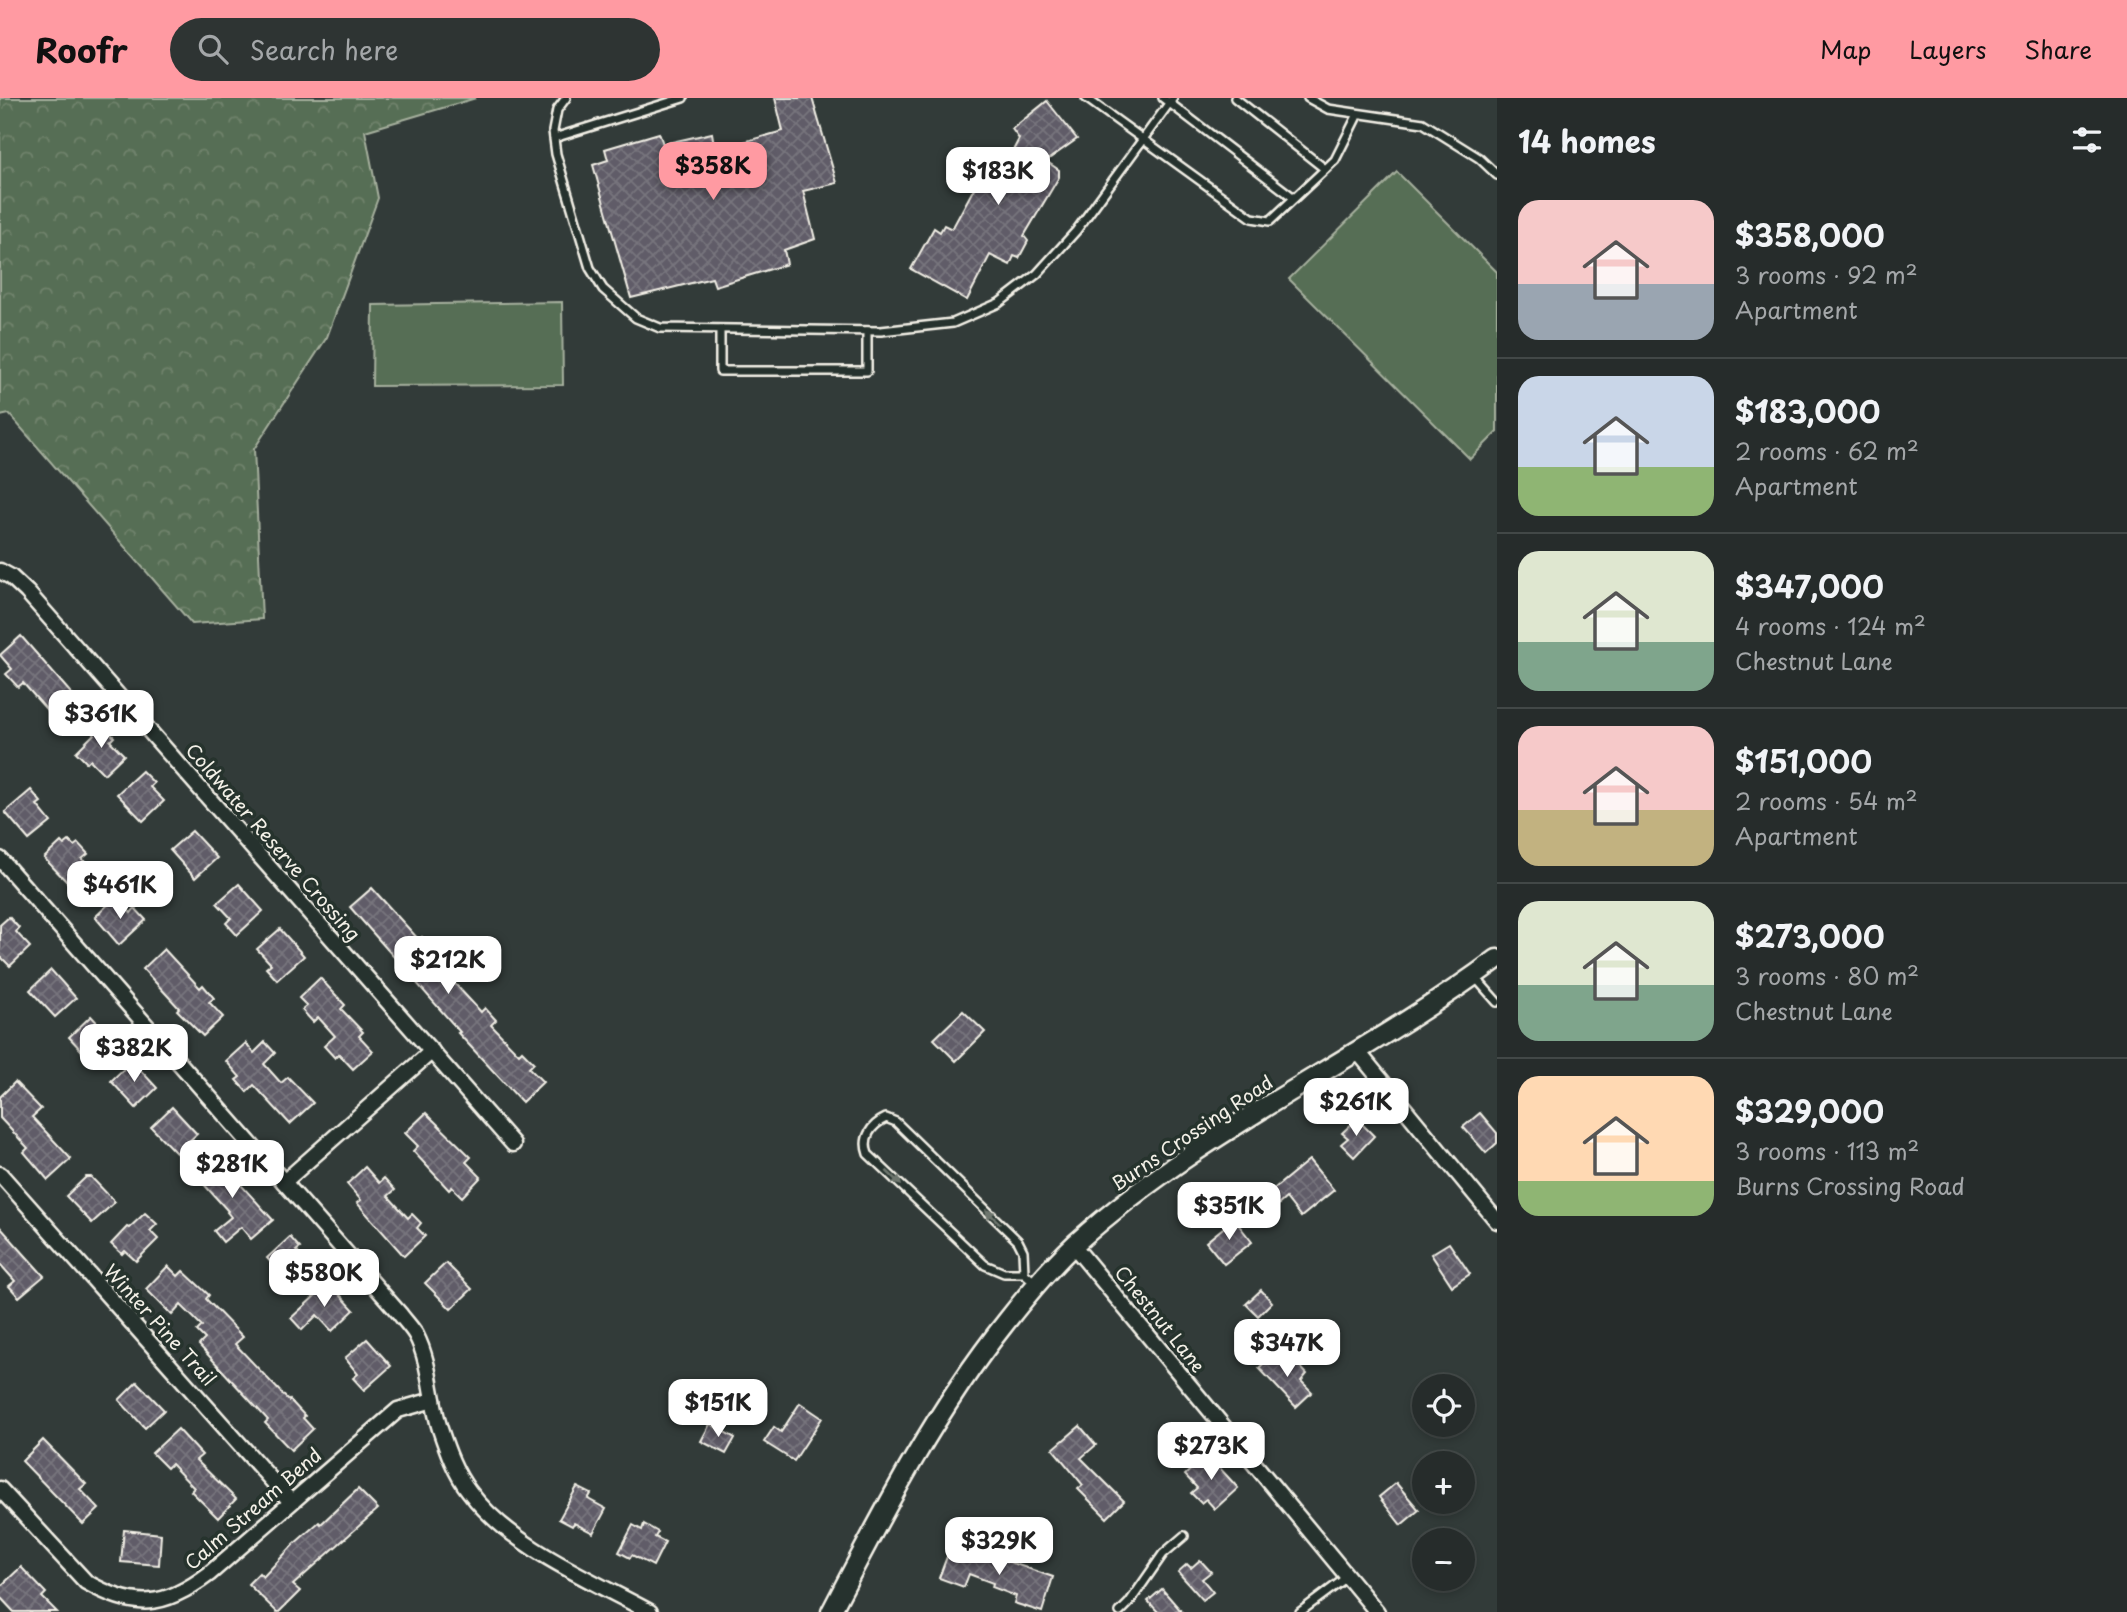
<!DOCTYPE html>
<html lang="en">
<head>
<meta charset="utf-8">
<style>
	:root { --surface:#262c2b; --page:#2e3433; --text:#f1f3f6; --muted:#a4a7a9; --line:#424847; --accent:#ff9aa2 }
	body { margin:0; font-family:"Playpen Sans",sans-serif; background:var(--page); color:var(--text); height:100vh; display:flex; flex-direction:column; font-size:26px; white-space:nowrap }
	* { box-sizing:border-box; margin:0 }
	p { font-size:23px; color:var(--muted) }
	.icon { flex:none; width:38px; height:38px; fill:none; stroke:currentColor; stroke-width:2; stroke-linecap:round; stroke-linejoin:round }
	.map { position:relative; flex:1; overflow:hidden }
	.side { display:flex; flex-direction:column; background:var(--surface); width:630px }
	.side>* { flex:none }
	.controls { position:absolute; left:1412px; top:1276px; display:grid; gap:14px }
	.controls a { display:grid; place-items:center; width:63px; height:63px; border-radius:50%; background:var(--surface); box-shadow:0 4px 10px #0003,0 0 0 2px var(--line); font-size:35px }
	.price { position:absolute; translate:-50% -60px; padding:0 16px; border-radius:14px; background:#fff; color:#222; font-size:23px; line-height:46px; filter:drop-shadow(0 2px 4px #0008) }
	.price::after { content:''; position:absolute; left:50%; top:42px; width:21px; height:16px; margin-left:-10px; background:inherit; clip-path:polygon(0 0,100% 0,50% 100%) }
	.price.selected { background:var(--accent); color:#111 }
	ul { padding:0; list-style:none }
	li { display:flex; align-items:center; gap:21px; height:175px; padding:0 21px }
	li+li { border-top:2px solid var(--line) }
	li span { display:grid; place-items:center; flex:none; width:196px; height:140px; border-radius:21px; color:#555 }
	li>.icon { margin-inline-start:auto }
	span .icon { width:84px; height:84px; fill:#fffc; stroke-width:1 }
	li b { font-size:30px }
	h2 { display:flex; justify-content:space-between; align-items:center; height:84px; padding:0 21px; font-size:30px }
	header { display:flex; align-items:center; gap:42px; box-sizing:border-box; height:98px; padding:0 35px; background:var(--accent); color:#111 }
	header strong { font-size:33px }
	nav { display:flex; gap:38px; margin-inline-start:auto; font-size:24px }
	.search { width:490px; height:63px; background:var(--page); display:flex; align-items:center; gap:18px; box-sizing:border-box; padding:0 24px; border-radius:38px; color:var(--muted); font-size:26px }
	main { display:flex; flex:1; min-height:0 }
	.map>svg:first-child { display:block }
	.forest { fill:url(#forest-crowns); stroke:#a6b09e; stroke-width:2 }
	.pitch { fill:#576e54; stroke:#a6b09e; stroke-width:2 }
	.building { fill:url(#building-cross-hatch); stroke:#f4f1e8; stroke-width:2 }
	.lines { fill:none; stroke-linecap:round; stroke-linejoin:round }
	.service-casing { stroke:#f4f1e8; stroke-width:12 }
	.minor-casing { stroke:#f4f1e8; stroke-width:19 }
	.tertiary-casing { stroke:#f4f1e8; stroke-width:23 }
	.service { stroke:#26332d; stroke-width:7 }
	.minor { stroke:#26332d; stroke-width:14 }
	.tertiary { stroke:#26332d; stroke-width:18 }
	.oneway { fill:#6e766e }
	.labels { text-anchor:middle; stroke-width:7; stroke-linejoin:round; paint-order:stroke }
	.street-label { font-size:19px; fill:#f4f1e8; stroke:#26332d }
</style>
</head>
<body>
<header>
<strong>Roofr</strong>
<div class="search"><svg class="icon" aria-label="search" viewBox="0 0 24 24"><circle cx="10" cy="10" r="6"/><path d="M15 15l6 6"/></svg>Search here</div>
<nav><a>Map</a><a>Layers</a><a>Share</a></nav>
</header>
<main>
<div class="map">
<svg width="1497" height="1514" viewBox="0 0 1497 1514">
	<defs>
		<pattern id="forest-crowns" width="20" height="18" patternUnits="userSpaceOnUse" patternTransform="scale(1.75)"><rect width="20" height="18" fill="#576e54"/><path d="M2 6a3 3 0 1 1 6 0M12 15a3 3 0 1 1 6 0" fill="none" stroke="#70836d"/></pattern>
		<pattern id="building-cross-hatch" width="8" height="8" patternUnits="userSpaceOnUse" patternTransform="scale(1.75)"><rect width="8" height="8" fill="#605c67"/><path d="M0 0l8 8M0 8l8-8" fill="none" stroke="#77747d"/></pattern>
	</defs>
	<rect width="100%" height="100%" fill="#323b39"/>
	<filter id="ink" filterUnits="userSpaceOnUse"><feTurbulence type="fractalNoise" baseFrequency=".0143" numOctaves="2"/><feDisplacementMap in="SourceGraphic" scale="14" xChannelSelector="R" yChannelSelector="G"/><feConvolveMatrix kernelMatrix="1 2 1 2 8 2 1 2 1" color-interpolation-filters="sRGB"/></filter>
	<g filter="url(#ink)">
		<path class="forest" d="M0,0H476L365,33L378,100L327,239L254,351L262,521L192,526L9,316L0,318Z"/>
		<g class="pitch">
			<path d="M1397,74L1497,174V334L1470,361L1289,181Z"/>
			<path d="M562,204L563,287L372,288L373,207Z"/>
		</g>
		<g class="building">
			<path d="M775,0H812L837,85L803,93L815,141L784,152L787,166L715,188L712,180L631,200L593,67L608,62L605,51L659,35L663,46L712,35L715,52L783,33Z"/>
			<path d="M1047,3L1077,41L1046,63L1059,72V79L1024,138L1028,143L1019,160L1014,158L1010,167L990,157L967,202L911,171L934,130L940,134L944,127L952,131L992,57L1006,66L1019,41L1012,31Z"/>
			<path d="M21,538L83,609L61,628L23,585L18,589L6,576L12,571L0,557Z"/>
			<path d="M103,627L114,639L110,643L124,657L104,676L90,662L87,665L76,654Z"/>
			<path d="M142,673L154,685L150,689L164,703L143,723L117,696Z"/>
			<path d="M31,692L41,704L37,707L51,724L29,742L5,714Z"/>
			<path d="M192,733L217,760L195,780L170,752Z"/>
			<path d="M69,743L74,748L78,745L88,756L82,761L90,768L70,787L44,760L61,744L64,747Z"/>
			<path d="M239,786L263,813L237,837L226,825L231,820L217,805Z"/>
			<path d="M372,790L419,842L422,839L432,850L428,853L434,861L433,862L481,914L485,910L496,922L491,927L519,956L522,953L534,965L529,970L543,984L522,1004L458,935L460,934L350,809Z"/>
			<path d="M116,799L131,815L135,810L146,822L119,847L95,819Z"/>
			<path d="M9,819L19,830L16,834L30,849L10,868L0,858V827Z"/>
			<path d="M280,831L304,858L277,882L266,870L271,866L257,851Z"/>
			<path d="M164,851L200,890L203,887L214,900L209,904L223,919L203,938L177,912L179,910L143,871Z"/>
			<path d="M51,872L76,900L55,919L30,892Z"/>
			<path d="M320,880L345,907L341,911L363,934L359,938L373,953L353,971L339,956L335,960L324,948L335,938L318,919L313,924L302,912L307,908L299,900Z"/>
			<path d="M963,913L985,934L956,963L934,941Z"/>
			<path d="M91,918L116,945L94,966L69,939Z"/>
			<path d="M265,944L275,955L264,966L281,985L288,979L313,1005L290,1026L254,987L247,994L236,982L240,979L226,963L246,945L254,955Z"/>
			<path d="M132,963L157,990L136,1010L111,983Z"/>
			<path d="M15,984L41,1011L32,1019L71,1061L48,1082L24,1054L28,1050L0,1020V999Z"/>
			<path d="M172,1009L197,1036L176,1055L151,1029Z"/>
			<path d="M426,1015L471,1059L466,1064L481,1079L462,1099L452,1089L449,1092L413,1053L418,1048L405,1035Z"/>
			<path d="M1480,1015L1497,1035V1045L1486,1055L1463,1029Z"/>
			<path d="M1357,1021L1374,1038L1354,1059L1341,1046L1348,1040L1342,1035Z"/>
			<path d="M212,1055L273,1122L251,1141L241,1129L223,1144L214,1133L231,1119L227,1114L228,1113L192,1073Z"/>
			<path d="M1309,1062L1334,1092L1301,1119L1286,1100L1278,1107L1269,1095Z"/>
			<path d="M365,1069L379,1085L384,1080L395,1092L388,1098L408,1120L412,1116L421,1125L417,1130L425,1138L404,1158L357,1105L361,1102L347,1086Z"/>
			<path d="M86,1079H91L115,1104L92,1125L66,1098Z"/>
			<path d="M145,1115L157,1126L150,1133L158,1141L136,1163L125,1153L122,1156L111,1146L127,1129L129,1130Z"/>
			<path d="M1234,1121L1252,1144L1224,1166L1206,1144Z"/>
			<path d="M0,1129L44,1178L19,1199L9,1188L15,1183L0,1166Z"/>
			<path d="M290,1139L300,1150L296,1153L311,1169L291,1187L267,1160Z"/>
			<path d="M1449,1145L1470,1176L1452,1188L1431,1156Z"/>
			<path d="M446,1165L472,1191L451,1211L425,1185Z"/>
			<path d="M168,1168L178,1178L183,1173L209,1197L206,1201L243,1239L235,1246L289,1303L290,1302L305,1318L303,1320L313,1331L291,1352L265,1325L268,1322L199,1247L205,1241L197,1233L202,1228L181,1207L172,1217L146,1191Z"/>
			<path d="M329,1185L354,1212L332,1233L317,1217L302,1232L291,1220Z"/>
			<path d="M1261,1192L1272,1204L1258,1218L1246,1206Z"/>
			<path d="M367,1241L391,1268L364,1292L353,1280L358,1276L345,1260Z"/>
			<path d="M1272,1257L1284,1269L1293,1261L1307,1276L1301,1283L1312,1294L1296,1309L1259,1270Z"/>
			<path d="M137,1284L164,1312L145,1330L119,1302Z"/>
			<path d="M800,1305L822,1320L794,1363L764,1344L774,1329L781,1334Z"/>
			<path d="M710,1326L735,1340L726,1356L701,1343Z"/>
			<path d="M1080,1328L1096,1347L1081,1360L1124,1403L1107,1420L1078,1391L1083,1387L1053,1351Z"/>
			<path d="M178,1331L202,1357L196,1362L236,1401L218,1420L191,1393L194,1390L171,1366L167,1370L152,1355Z"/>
			<path d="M43,1342L86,1386L80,1391L99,1411L83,1426L22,1363Z"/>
			<path d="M1207,1356L1238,1390L1215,1411L1206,1401L1201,1405L1191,1395L1197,1390L1185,1377Z"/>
			<path d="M1396,1385L1419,1412L1401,1427L1379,1399Z"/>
			<path d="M577,1389L591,1396L588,1401L606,1411L593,1435L574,1425L572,1428L559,1421Z"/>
			<path d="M358,1391L378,1411L293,1487L300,1493L279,1514H277L248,1486L259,1475L263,1479L294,1446L319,1424L321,1426Z"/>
			<path d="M644,1426L658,1434L655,1439L665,1444L653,1468L632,1457L630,1460L619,1454L633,1427L642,1432Z"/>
			<path d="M124,1432L161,1436L159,1467L121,1464Z"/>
			<path d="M951,1448L987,1461L989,1457L1053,1479L1042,1514L1014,1505L1016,1498L992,1489L993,1485L969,1476L964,1489L939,1480Z"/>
			<path d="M1200,1462L1211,1474L1202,1481L1213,1494L1203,1502L1178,1474L1187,1466L1191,1470Z"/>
			<path d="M21,1469L46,1495L42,1499L57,1514H14L0,1499V1489Z"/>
			<path d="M1162,1491L1182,1514H1158L1148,1503Z"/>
		</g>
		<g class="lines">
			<defs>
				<g id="service">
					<path d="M566,0L557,12L553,33L556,56L590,170L603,191L636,220L660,230L881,233L953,225L999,205L1037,176L1076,133L1173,0"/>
					<path d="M1086,0L1252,120L1270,123L1335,62L1358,16"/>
					<path d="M1163,0L1294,100"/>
					<path d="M1235,0L1325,71"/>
					<path d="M1308,0L1328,11L1423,25L1479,60L1497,77"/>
					<path d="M554,40L683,0"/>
					<path d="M720,231V273H867V233"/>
					<path d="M1474,878L1497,904"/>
					<path d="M1024,1175L1023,1153L1018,1143L896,1024L886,1020C871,1027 862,1040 868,1056L985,1167L1004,1175H1024L1036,1185"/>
					<path d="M1120,1514L1129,1505L1163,1456L1184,1438"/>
					<path d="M1300,1514L1347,1479"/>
				</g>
				<g id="minor">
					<path d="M0,473L11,479L27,494L513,1046"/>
					<path d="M0,761L400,1216C405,1223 412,1230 416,1237C431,1266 430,1301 440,1331C447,1352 455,1375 469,1393C509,1448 591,1482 650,1514"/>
					<path d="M1358,954L1497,1123"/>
					<path d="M0,1076L291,1404"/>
					<path d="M284,1084L432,953"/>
					<path d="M1073,1147L1377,1514"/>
					<path d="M0,1391L86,1484C135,1512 164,1510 209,1476L398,1312L433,1302"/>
				</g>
				<path id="tertiary" d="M831,1514C883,1414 935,1313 1006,1224C1027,1197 1050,1169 1076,1145C1202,1031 1361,962 1497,861"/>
			</defs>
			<use href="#service" class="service-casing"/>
			<use href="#minor" class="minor-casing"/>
			<use href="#tertiary" class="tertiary-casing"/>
			<use href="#service" class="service"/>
			<use href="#minor" class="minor"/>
			<use href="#tertiary" class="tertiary"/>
		</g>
		<defs><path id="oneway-solid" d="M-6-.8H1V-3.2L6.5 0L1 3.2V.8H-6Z" transform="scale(1.75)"/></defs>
		<g class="oneway">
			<use href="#oneway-solid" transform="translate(894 1080) rotate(44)"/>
			<use href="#oneway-solid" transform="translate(993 1119) rotate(-136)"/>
		</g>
	</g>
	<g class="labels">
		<g class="street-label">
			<text transform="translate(273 744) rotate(49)" y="7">Coldwater Reserve Crossing</text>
			<text transform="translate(1192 1035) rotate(-34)" y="7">Burns Crossing Road</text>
			<text transform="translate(1160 1221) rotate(51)" y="7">Chestnut Lane</text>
			<text transform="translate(160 1227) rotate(48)" y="7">Winter Pine Trail</text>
			<text transform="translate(253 1411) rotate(-41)" y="7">Calm Stream Bend</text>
		</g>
	</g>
</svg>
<div class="controls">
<a><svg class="icon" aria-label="locate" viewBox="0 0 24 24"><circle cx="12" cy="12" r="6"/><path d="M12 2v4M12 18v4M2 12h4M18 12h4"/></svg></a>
<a>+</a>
<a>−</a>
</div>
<b class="price selected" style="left:713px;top:104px">$358K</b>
<b class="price" style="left:998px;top:109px">$183K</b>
<b class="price" style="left:101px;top:652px">$361K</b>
<b class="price" style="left:120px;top:823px">$461K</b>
<b class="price" style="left:448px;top:898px">$212K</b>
<b class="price" style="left:134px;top:986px">$382K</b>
<b class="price" style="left:1356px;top:1040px">$261K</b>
<b class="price" style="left:232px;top:1102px">$281K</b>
<b class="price" style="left:1229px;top:1144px">$351K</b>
<b class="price" style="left:324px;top:1211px">$580K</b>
<b class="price" style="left:1287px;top:1281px">$347K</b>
<b class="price" style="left:718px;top:1341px">$151K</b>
<b class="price" style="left:1211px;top:1384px">$273K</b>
<b class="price" style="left:999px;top:1479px">$329K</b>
</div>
<section class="side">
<h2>14 homes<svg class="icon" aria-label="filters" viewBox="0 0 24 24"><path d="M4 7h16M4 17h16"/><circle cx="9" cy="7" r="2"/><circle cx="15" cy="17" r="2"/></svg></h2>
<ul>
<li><span style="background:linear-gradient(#f6c9c9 60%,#9aa5b1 0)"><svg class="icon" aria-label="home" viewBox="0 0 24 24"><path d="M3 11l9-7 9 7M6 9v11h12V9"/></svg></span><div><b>$358,000</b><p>3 rooms · 92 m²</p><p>Apartment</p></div></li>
<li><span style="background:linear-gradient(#c9d6e8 65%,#8fb573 0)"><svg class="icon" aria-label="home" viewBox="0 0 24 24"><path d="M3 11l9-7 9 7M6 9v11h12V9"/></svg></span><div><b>$183,000</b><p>2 rooms · 62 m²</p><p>Apartment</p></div></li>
<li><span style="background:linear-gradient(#dfe7d0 65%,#7fa58c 0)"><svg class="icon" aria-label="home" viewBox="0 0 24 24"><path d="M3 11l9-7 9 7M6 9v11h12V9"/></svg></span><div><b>$347,000</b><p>4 rooms · 124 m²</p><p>Chestnut Lane</p></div></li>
<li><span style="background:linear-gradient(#f6c9c9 60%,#c2b280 0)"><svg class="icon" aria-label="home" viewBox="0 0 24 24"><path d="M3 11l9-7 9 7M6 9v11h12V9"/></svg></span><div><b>$151,000</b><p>2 rooms · 54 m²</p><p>Apartment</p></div></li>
<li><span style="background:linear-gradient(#dfe7d0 60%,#7fa58c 0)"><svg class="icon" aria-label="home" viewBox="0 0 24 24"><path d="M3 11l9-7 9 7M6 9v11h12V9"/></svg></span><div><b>$273,000</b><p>3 rooms · 80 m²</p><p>Chestnut Lane</p></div></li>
<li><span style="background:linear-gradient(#ffd9b3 75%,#8fb573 0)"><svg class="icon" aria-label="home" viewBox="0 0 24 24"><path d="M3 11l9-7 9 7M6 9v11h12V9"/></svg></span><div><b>$329,000</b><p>3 rooms · 113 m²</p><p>Burns Crossing Road</p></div></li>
</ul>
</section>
</main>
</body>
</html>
